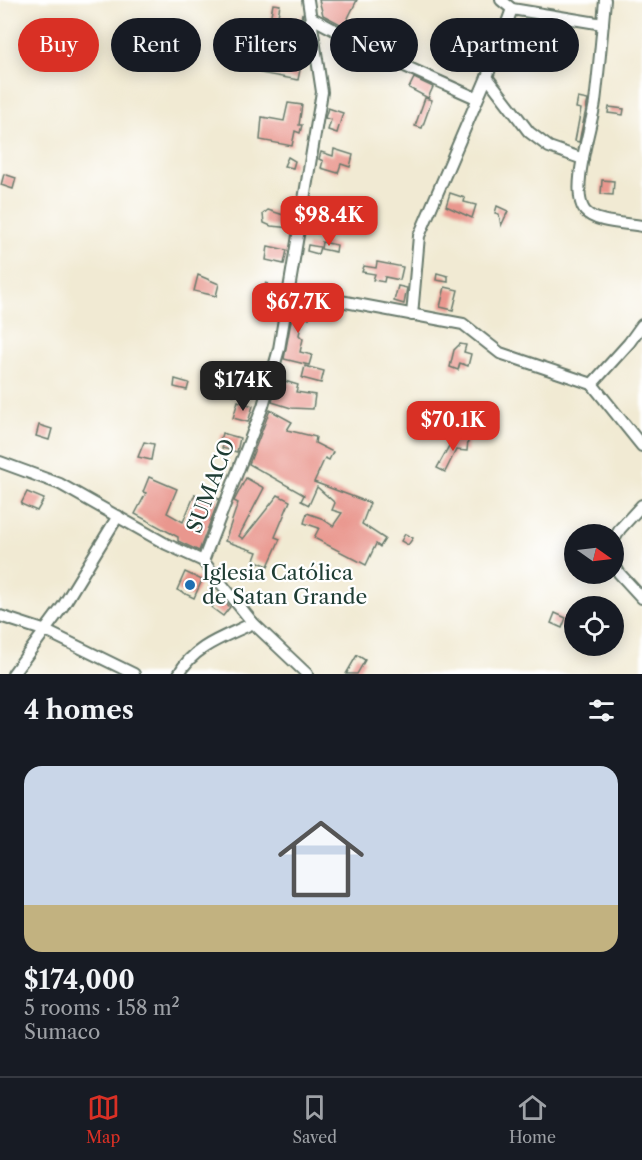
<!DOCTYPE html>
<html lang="en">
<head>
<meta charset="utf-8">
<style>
	:root { --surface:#171b24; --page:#20242c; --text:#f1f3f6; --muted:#9ea1a6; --line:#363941; --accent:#d93025 }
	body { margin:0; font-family:"Libre Caslon Text",serif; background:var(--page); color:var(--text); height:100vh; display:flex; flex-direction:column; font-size:22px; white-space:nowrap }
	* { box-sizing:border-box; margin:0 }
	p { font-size:20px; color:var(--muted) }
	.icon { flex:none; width:33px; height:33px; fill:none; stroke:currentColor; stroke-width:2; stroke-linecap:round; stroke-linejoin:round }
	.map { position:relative; height:674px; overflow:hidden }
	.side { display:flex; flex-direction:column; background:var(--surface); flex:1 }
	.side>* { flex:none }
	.guide { position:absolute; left:18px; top:18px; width:606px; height:54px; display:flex; gap:12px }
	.needle { width:39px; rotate:104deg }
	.tools { position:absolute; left:564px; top:524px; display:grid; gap:12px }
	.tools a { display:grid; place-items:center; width:60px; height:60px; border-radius:50%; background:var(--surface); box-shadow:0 3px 15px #0003; font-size:30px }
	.price { position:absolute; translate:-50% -51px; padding:0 14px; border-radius:12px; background:var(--accent); color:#fff; font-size:20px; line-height:39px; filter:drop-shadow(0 2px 3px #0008) }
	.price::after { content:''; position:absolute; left:50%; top:36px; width:18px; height:14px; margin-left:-9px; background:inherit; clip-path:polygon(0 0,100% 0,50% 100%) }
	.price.current { background:#222; color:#fff }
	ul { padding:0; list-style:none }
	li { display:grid; align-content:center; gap:12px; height:318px; padding:0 24px }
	li span { display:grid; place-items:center; height:186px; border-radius:18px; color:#555 }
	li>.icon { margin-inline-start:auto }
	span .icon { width:108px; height:108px; fill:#fffc; stroke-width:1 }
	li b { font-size:26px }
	h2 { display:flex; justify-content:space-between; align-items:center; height:72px; padding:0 24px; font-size:26px }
	.pill { padding:0 21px; border-radius:27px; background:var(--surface); box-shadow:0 3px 15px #0003; font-size:21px; line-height:54px }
	.pill.current { background:var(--accent); color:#fff }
	.tabs { display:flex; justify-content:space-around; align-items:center; height:84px; border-top:2px solid var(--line); background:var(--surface); font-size:16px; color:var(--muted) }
	.tabs a { display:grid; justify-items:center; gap:3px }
	.tabs .current { color:var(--accent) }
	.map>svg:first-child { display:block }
	.building { fill:#e9978e }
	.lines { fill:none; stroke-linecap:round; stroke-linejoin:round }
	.street-casing { stroke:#687a6c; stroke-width:14 }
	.street { stroke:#fff; stroke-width:10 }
	.poi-dot { fill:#1f6fb2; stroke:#fff; stroke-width:2 }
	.labels { text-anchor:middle; stroke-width:4.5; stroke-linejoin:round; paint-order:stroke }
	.street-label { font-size:21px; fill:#1f3d34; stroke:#fff }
	.poi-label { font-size:21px; fill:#1f3d34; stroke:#fff; text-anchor:start }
</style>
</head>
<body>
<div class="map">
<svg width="642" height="674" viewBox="0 0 642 674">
	<rect width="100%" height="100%" fill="#fff"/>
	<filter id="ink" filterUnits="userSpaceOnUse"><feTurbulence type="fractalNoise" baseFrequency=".0167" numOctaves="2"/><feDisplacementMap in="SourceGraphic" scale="12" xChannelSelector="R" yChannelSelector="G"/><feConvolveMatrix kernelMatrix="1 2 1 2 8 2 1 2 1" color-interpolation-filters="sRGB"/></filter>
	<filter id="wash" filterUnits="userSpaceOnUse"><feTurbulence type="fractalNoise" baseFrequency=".008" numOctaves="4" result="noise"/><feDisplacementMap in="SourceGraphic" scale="24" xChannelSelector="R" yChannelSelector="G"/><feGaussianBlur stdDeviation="1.35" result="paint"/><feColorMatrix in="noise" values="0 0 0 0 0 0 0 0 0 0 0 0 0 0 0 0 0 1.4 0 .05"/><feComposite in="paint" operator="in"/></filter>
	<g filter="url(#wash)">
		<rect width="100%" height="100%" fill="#f1ead3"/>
		<g id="blocks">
			<g class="building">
				<path d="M319,0H357L344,26L323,15Z"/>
				<path d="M273,4L280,5L278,16L301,19L302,13L306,35L303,52L295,50L299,29L269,25Z"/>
				<path d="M271,58L290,62L289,69L300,70L298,80L260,73L262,66L270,67Z"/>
				<path d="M414,78L433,87L428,98L409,88Z"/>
				<path d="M425,98L432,100L422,128L415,126Z"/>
				<path d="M578,98L588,100L579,142L575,141L581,109L576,108Z"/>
				<path d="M288,103L302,105L299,125H302L300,133L295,131L292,146L260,140L262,117L284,121Z"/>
				<path d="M609,107L624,109L623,115L608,113Z"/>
				<path d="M328,108L343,113L337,133L328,130L331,120L325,118Z"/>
				<path d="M334,149L353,155L350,167L341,164L338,173L321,168L323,161L319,159L321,152L333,156Z"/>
				<path d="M288,157L295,161L293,168L284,166Z"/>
				<path d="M4,174L16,178L13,189L1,185Z"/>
				<path d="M602,180L614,181L613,195L601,194Z"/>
				<path d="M450,193L465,198L464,202L476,205L472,218L446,206Z"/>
				<path d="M497,206L508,211L501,226L499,214L495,213Z"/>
				<path d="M268,210L293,218L291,228L271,226L264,223L263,214Z"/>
				<path d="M322,242L337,245L336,252L321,249Z"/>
				<path d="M308,245L320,247L318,254L307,251Z"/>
				<path d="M268,246L287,250L284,264L266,260Z"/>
				<path d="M377,262L403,267L400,280L385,277L384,282L373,280L375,274L362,272L364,266L376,268Z"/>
				<path d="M437,273L448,276V282L436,280Z"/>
				<path d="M198,275L219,284L216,296L194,291Z"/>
				<path d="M266,283L268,284L262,305L255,302Z"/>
				<path d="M398,286L407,288L404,304L394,301Z"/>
				<path d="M445,287L458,290L453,310L440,307Z"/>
				<path d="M295,300L313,303L309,318L303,316L299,335L303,339L300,352L312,355L309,365L284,359Z"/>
				<path d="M460,344L466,345L464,352L471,354L468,366L460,363L458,370L450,367L454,350Z"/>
				<path d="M305,366L324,371L321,383L302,378Z"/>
				<path d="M175,379L189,383L187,390L174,387Z"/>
				<path d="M278,379L298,385L296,392L315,395L313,409L291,408L272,402Z"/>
				<path d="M229,381L237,383L234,395L226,393Z"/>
				<path d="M238,401L253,406L248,422L233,418Z"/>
				<path d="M270,410L292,422L287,430L316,437L315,443L333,452L329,460L325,458L314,482L370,503L362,524L385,539L380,547L376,544L366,565L314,538L319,528L304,523L307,513L321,518L333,526L342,513L332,510L335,503L317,487L309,505L301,501L304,495L249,464Z"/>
				<path d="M39,425L52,429L49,440L36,436Z"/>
				<path d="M222,433L240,438L237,452L222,448L224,442L220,441Z"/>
				<path d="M450,436L468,440L467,451L456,450L445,472L437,468L450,444Z"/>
				<path d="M144,442L154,444L151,460L138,457Z"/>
				<path d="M149,477L177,489L167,513L183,522L195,494L204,498L206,494L219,499L199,551L178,541V537L135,514L146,493L143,492Z"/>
				<path d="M246,478L264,488L239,536L243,539L278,495L290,501L275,537L280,539L268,566L254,560L257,552L225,541L238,503L234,501Z"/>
				<path d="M27,492L44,499L37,511L21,504Z"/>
				<path d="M405,534L413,538L408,545L401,541Z"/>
				<path d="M185,572L202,580L194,598L177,590Z"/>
				<path d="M218,595L230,607L223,616L212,608Z"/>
				<path d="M555,613L566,618L562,628L551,623Z"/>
				<path d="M357,655L365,660L357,674H346Z"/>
			</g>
		</g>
	</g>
	<g filter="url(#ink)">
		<use href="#blocks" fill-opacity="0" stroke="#687a6c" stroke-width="1.5"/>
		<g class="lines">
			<defs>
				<g id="street">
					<path d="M501,0L512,9L603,24"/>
					<path d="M605,0C602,34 599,68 595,102C592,126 569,191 585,211C595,223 626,223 642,226"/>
					<path d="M312,18L389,59L476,98"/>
					<path d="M487,77L529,132L549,147L583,159"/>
					<path d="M287,291L463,324L500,353L592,384L629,343L642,325"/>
					<path d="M412,315L419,236L487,77L512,9"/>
					<path d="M592,384L642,446"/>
					<path d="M0,462L60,484L166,544L203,561L253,623L307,674"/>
					<path d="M614,540L620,529L642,505"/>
					<path d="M203,561L263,406L279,349L322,92L308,0"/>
					<path d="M614,563L619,573L642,598"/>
					<path d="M0,616L46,631L134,674"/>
					<path d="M13,674L63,606L118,516"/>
					<path d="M179,674C193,646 227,636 253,623"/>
				</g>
			</defs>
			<use href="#street" class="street-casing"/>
			<use href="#street" class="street"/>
		</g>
	</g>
	<circle class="poi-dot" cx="190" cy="585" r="6"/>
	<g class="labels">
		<g class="street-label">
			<text transform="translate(211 486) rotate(-69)" y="7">SUMACO</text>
		</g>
		<g class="poi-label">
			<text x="202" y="580">Iglesia Católica<tspan x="202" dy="24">de Satan Grande</tspan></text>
		</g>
	</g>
</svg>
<div class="tools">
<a><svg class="needle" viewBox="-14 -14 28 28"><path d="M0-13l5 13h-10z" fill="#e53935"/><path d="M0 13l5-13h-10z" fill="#9ea1a6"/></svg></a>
<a><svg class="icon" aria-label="locate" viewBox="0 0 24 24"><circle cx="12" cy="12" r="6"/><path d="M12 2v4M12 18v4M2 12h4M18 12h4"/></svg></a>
</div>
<b class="price" style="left:329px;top:247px">$98.4K</b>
<b class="price" style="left:298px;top:334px">$67.7K</b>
<b class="price current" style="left:243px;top:412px">$174K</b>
<b class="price" style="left:453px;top:452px">$70.1K</b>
<div class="guide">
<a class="pill current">Buy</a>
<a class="pill">Rent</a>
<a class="pill">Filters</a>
<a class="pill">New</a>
<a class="pill">Apartment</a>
</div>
</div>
<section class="side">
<h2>4 homes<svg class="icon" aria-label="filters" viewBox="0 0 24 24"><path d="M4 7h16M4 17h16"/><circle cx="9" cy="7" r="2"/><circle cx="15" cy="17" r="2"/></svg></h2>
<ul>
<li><span style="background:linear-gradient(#c9d6e8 75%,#c2b280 0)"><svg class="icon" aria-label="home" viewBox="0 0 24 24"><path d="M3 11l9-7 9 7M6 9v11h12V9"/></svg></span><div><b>$174,000</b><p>5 rooms · 158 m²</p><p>Sumaco</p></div></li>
</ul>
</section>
<nav class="tabs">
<a class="current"><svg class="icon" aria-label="map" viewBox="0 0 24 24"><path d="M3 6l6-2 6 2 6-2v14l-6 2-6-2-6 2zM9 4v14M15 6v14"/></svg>Map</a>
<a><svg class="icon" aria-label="saved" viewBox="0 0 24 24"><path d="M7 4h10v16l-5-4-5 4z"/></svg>Saved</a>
<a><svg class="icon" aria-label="home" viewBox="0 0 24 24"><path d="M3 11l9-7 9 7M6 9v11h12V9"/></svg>Home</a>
</nav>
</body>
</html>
